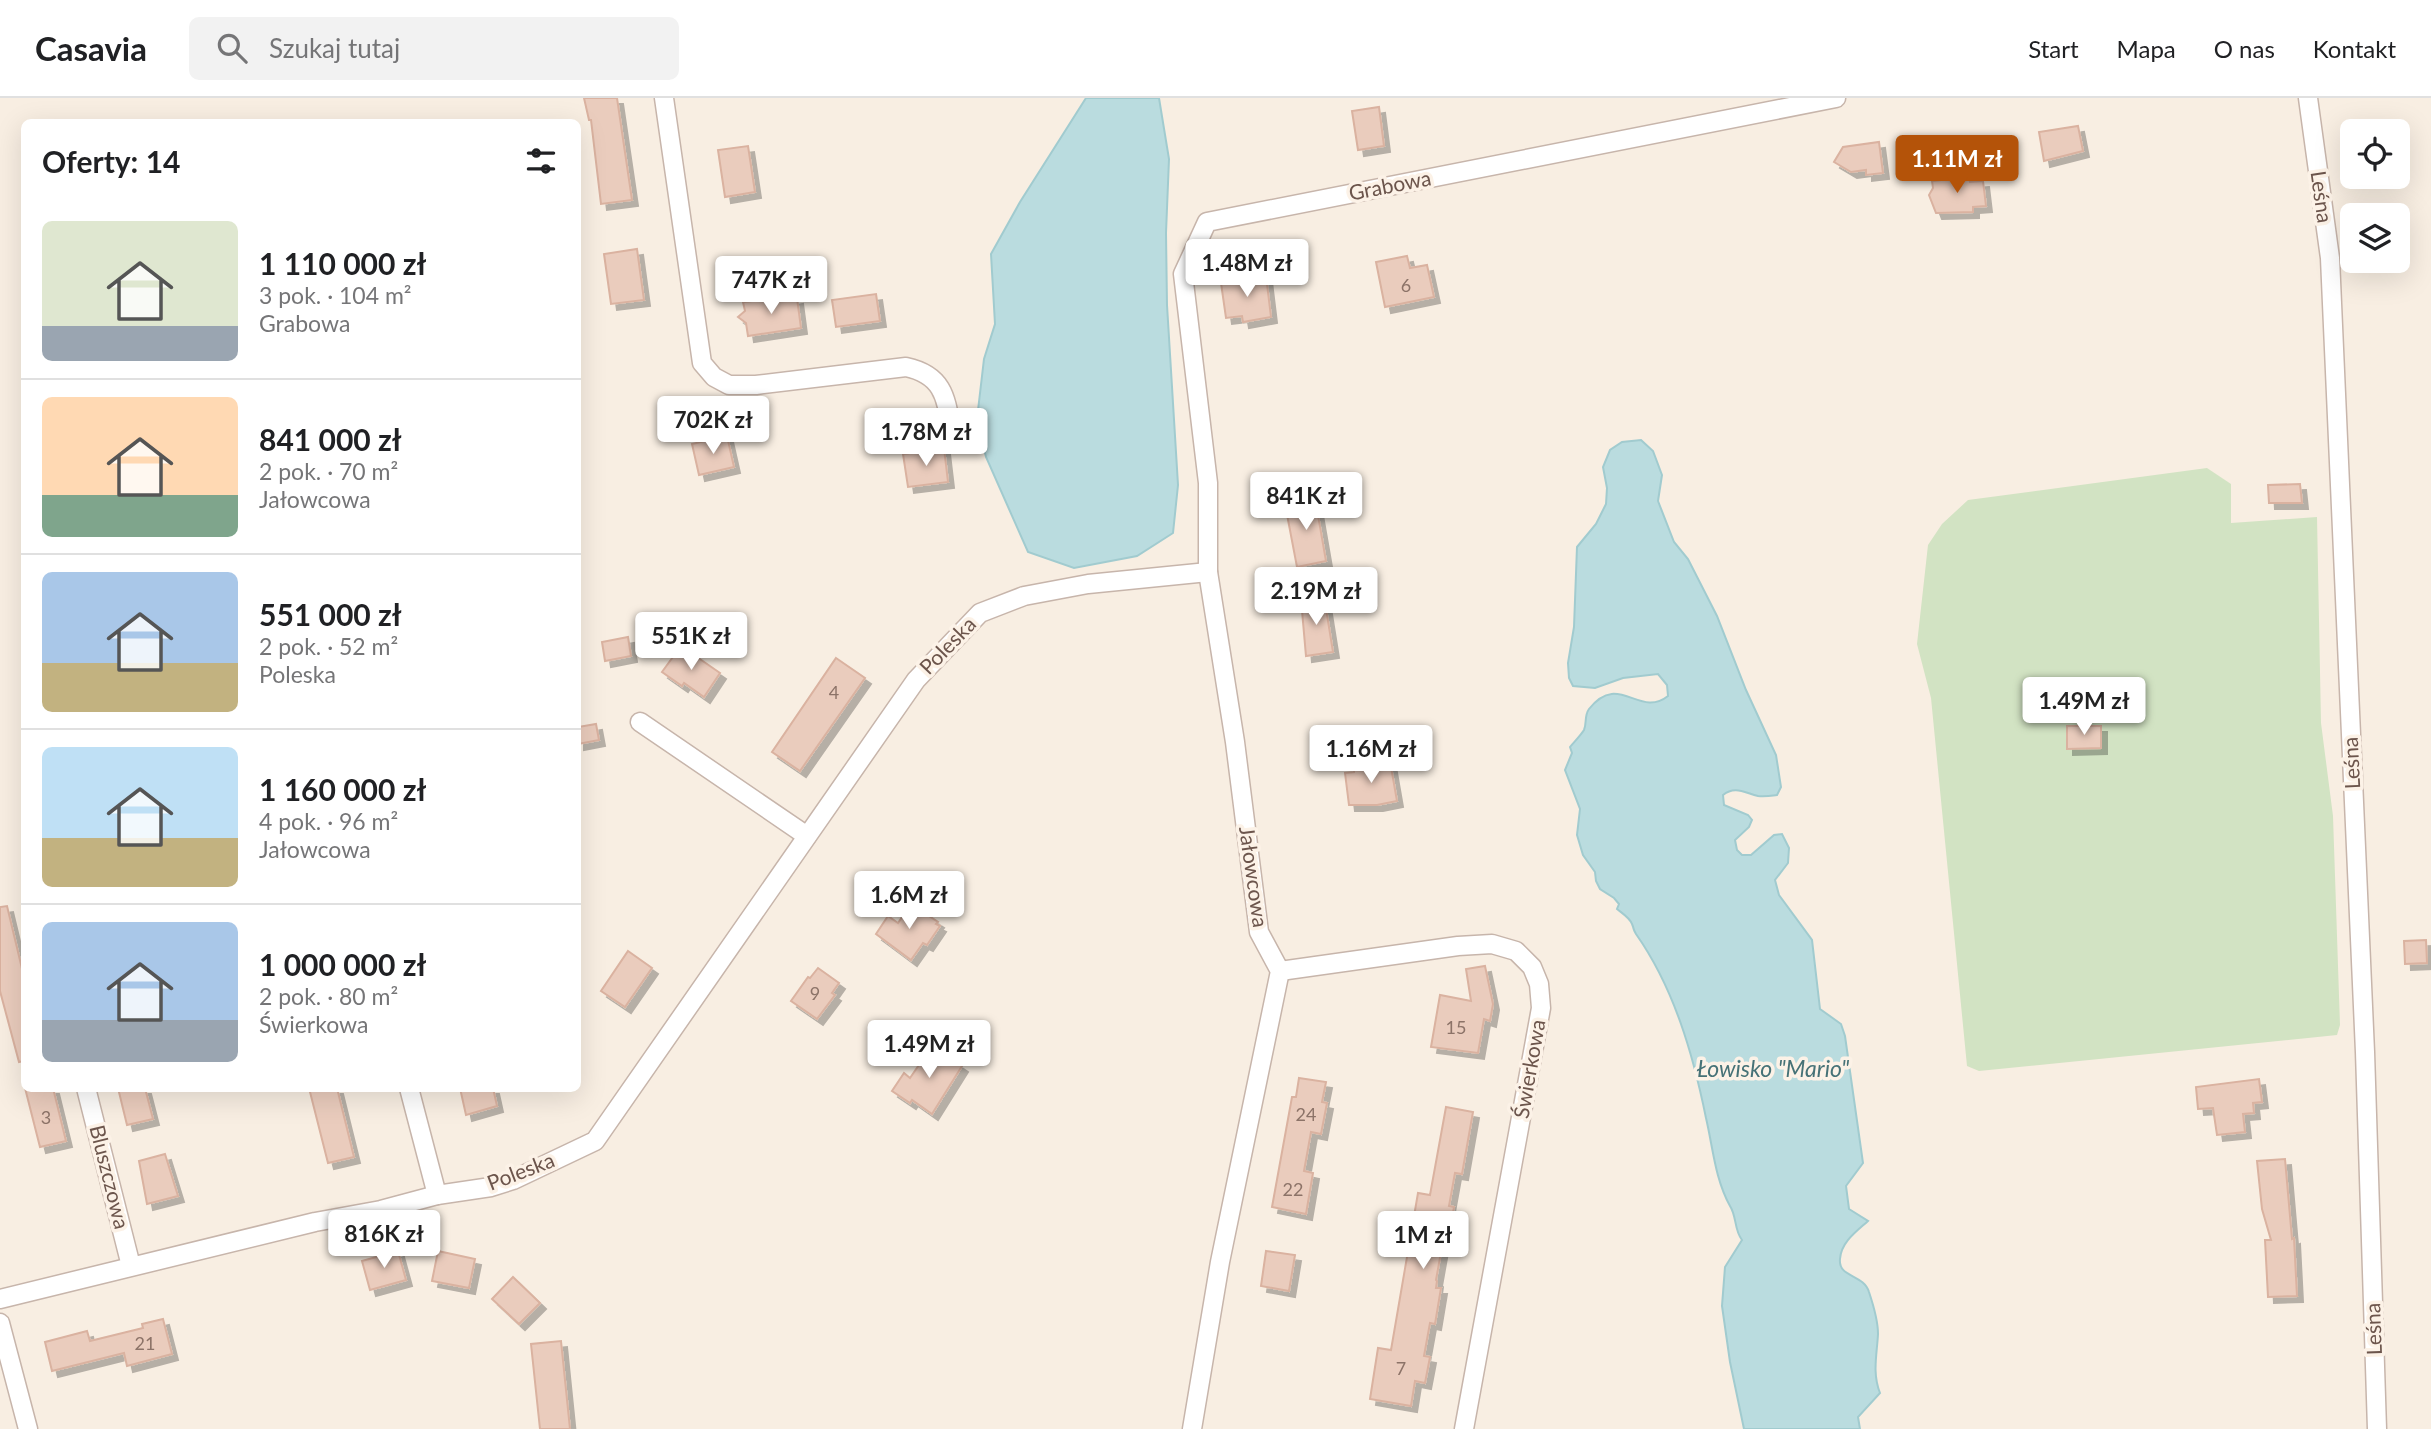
<!DOCTYPE html>
<html lang="pl">
<head>
<meta charset="utf-8">
<style>
	:root { --surface:#fff; --page:#f2f2f2; --text:#202124; --muted:#757577; --line:#e0e0e0; --accent:#b45309 }
	body { margin:0; font-family:Lato,sans-serif; background:var(--page); color:var(--text); height:100vh; display:flex; flex-direction:column; font-size:26px; white-space:nowrap }
	* { box-sizing:border-box; margin:0 }
	p { font-size:23px; color:var(--muted) }
	.icon { flex:none; width:38px; height:38px; fill:none; stroke:currentColor; stroke-width:2; stroke-linecap:round; stroke-linejoin:round }
	.map { position:relative; flex:1; overflow:hidden }
	.drawer { position:absolute; left:21px; top:21px; width:560px; height:973px; display:flex; flex-direction:column; background:var(--surface); border-radius:10px; box-shadow:0 7px 28px #0002 }
	.drawer>* { flex:none }
	.buttons { position:absolute; left:2340px; top:21px; display:grid; gap:14px }
	.buttons a { display:grid; place-items:center; width:70px; height:70px; border-radius:10px; background:var(--surface); box-shadow:0 7px 28px #0002; font-size:35px }
	.price { position:absolute; translate:-50% -60px; padding:0 16px; border-radius:7px; background:#fff; color:#222; font-size:23px; line-height:46px; filter:drop-shadow(0 2px 4px #0008) }
	.price::after { content:''; position:absolute; left:50%; top:42px; width:21px; height:16px; margin-left:-10px; background:inherit; clip-path:polygon(0 0,100% 0,50% 100%) }
	.price.selected { background:var(--accent); color:#fff }
	ul { padding:0; list-style:none }
	li { display:flex; align-items:center; gap:21px; height:175px; padding:0 21px }
	li+li { border-top:2px solid var(--line) }
	li span { display:grid; place-items:center; flex:none; width:196px; height:140px; border-radius:10px; color:#555 }
	li>.icon { margin-inline-start:auto }
	span .icon { width:84px; height:84px; fill:#fffc; stroke-width:1 }
	li b { font-size:30px }
	h2 { display:flex; justify-content:space-between; align-items:center; height:84px; padding:0 21px; font-size:30px }
	header { display:flex; align-items:center; gap:42px; box-sizing:border-box; height:98px; padding:0 35px; background:var(--surface); border-bottom:2px solid var(--line) }
	header strong { font-size:33px }
	nav { display:flex; gap:38px; margin-inline-start:auto; font-size:24px }
	.search { width:490px; height:63px; background:var(--page); display:flex; align-items:center; gap:18px; box-sizing:border-box; padding:0 24px; border-radius:10px; color:var(--muted); font-size:26px }
	.map>svg:first-child { display:block }
	.green { fill:#d2e3c3 }
	.water { fill:#badcdf; stroke:#a1cbcf; stroke-width:2 }
	.building { fill:#eaccbd; stroke:#dab2a0; stroke-width:2; filter:url(#shadow) }
	.lines { fill:none; stroke-linecap:round; stroke-linejoin:round }
	.minor-casing { stroke:#c7b5ab; stroke-width:21 }
	.minor { stroke:#fff; stroke-width:18 }
	.labels { text-anchor:middle; stroke-width:7; stroke-linejoin:round; paint-order:stroke }
	.number-label { font-size:18px; fill:#8c7368 }
	.street-label { font-size:21px; fill:#6c554c; stroke:#fcf2e7 }
	.water-label { font-size:23px; font-style:italic; fill:#467277; stroke:#fcf2e7 }
</style>
</head>
<body>
<header>
<strong>Casavia</strong>
<div class="search"><svg class="icon" aria-label="search" viewBox="0 0 24 24"><circle cx="10" cy="10" r="6"/><path d="M15 15l6 6"/></svg>Szukaj tutaj</div>
<nav><a>Start</a><a>Mapa</a><a>O nas</a><a>Kontakt</a></nav>
</header>
<div class="map">
<svg width="2431" height="1331" viewBox="0 0 2431 1331">
	<defs>
		<filter id="shadow"><feDropShadow dx="6" dy="6" stdDeviation="0" flood-color="#0004"/></filter>
	</defs>
	<rect width="100%" height="100%" fill="#f8eee2"/>
	<path class="green" d="M2207,370L2231,386V425L2317,419L2321,625L2333,718L2340,927L2337,937L1979,973L1967,968L1931,600L1917,546L1928,447L1942,426L1968,402Z"/>
	<g class="water">
		<path d="M1086,0H1159L1169,61L1166,135L1167,207L1178,387L1173,435L1137,458L1074,470L1028,454L986,359L977,321L984,261L995,226L991,156L1020,104Z"/>
		<path d="M1641,342L1653,353L1662,377L1658,403L1674,444L1688,461L1717,518L1746,592L1776,657L1781,689L1777,697C1770,698 1764,699 1758,698C1745,695 1735,687 1723,697L1724,707L1748,717L1752,722L1749,729L1735,742L1737,752L1742,757H1751L1774,737L1782,736L1789,750L1788,765L1775,782L1779,797L1812,842L1820,911L1841,926L1845,938L1863,1065L1846,1088L1849,1111L1868,1123C1857,1133 1841,1144 1840,1161C1838,1180 1864,1176 1869,1194C1873,1206 1878,1224 1878,1236C1877,1256 1872,1275 1880,1295L1858,1319L1860,1331H1744L1730,1264L1722,1208L1725,1169L1742,1142C1734,1132 1737,1119 1730,1108C1715,1081 1713,1050 1706,1020C1693,956 1674,890 1636,836C1632,829 1635,833 1632,826C1630,820 1622,815 1617,811L1619,806L1614,800L1600,791L1596,783L1595,774L1583,757L1577,737L1580,711L1565,672L1572,655L1570,649C1574,644 1581,637 1584,632C1587,625 1584,618 1589,611C1619,573 1639,621 1668,598L1667,587L1658,576L1623,580L1595,590L1573,588L1569,580L1568,565L1574,529L1577,449L1596,426L1606,406L1607,390L1603,369L1610,352L1622,344Z"/>
	</g>
	<g class="building">
		<path d="M584,0H617L632,102L601,106L591,22H589Z"/>
		<path d="M1379,9L1384,48L1358,52L1352,13Z"/>
		<path d="M2078,28L2083,53L2044,63L2039,34Z"/>
		<path d="M1879,44L1883,75L1866,77V72L1851,74L1834,64L1843,49Z"/>
		<path d="M748,48L755,94L725,99L718,52Z"/>
		<path d="M1969,79L1970,84L1983,83L1986,108L1973,109V114L1936,115L1929,97L1933,90L1932,83Z"/>
		<path d="M637,151L644,202L611,206L604,156Z"/>
		<path d="M1407,158L1410,170L1427,167L1434,199L1385,209L1376,164Z"/>
		<path d="M1266,178L1271,219L1243,224L1242,218L1226,220L1221,185Z"/>
		<path d="M876,196L880,223L836,229L832,202Z"/>
		<path d="M779,200V203L797,200L801,230L748,238L746,225L738,219L745,213L743,204Z"/>
		<path d="M727,338L734,369L699,377L692,346Z"/>
		<path d="M944,350L948,384L908,389L903,356Z"/>
		<path d="M2300,386L2302,405H2269L2268,387Z"/>
		<path d="M1315,400L1326,463L1297,469L1285,406Z"/>
		<path d="M1324,498L1333,554L1306,558L1301,501Z"/>
		<path d="M628,539L631,558L605,563L602,544Z"/>
		<path d="M681,548L720,575L704,599L684,585L682,588L662,574Z"/>
		<path d="M836,560L865,580L800,673L772,654Z"/>
		<path d="M596,626L599,642L578,646V629Z"/>
		<path d="M2067,628H2101V650L2067,651Z"/>
		<path d="M1390,663L1397,703L1377,707H1349L1345,675L1354,674V669Z"/>
		<path d="M911,806L938,824L936,826L940,828L927,847L923,845L911,862L876,836L888,818L898,825Z"/>
		<path d="M7,808L24,879V963L19,964L0,893V809Z"/>
		<path d="M2426,842L2427,865L2405,866L2404,843Z"/>
		<path d="M628,853L652,870L625,909L601,893Z"/>
		<path d="M1485,868L1493,906L1490,923L1484,921L1478,955L1431,949L1440,897L1471,903L1466,871Z"/>
		<path d="M818,870L839,885L832,895L835,897L817,921L791,903L808,879L810,880Z"/>
		<path d="M932,948L962,968L932,1016L912,1002L910,1005L892,993L904,975L910,980Z"/>
		<path d="M1299,980L1326,984L1322,1004L1327,1005L1321,1036L1311,1034L1304,1073L1313,1075L1306,1116L1272,1109L1292,999H1296Z"/>
		<path d="M2259,981L2262,1004L2253,1005L2254,1015L2243,1016L2245,1034L2217,1037L2213,1010L2198,1011L2196,989Z"/>
		<path d="M25,990H53L66,1043L40,1049Z"/>
		<path d="M118,990H145L153,1021L127,1027Z"/>
		<path d="M309,990H337L354,1059L328,1065Z"/>
		<path d="M460,990H493L497,1008L466,1017Z"/>
		<path d="M1446,1009L1473,1014L1462,1076L1455,1075L1449,1108L1454,1109L1448,1144L1443,1143L1436,1182L1437,1183L1436,1190H1441L1435,1226L1430,1225L1424,1258L1430,1259L1425,1285L1415,1283L1411,1308L1370,1301L1378,1250L1391,1252L1418,1095L1430,1097Z"/>
		<path d="M165,1056L178,1098L147,1106L139,1063Z"/>
		<path d="M2285,1061L2292,1141L2294,1140L2297,1198L2268,1199L2265,1142H2271L2262,1111L2257,1063Z"/>
		<path d="M398,1153L406,1182L370,1192L362,1163Z"/>
		<path d="M438,1153L475,1161L469,1190L432,1183Z"/>
		<path d="M1266,1153L1295,1157L1289,1193L1261,1188Z"/>
		<path d="M513,1179L540,1205L519,1226L492,1201Z"/>
		<path d="M163,1221L172,1256L127,1268L124,1255L52,1273L45,1244L87,1233L90,1243L143,1230L142,1226Z"/>
		<path d="M561,1243L570,1331H540L531,1246Z"/>
	</g>
	<g class="lines">
		<defs>
			<g id="minor">
				<path d="M664,0L702,265L714,279L729,287H756L906,269C948,278 946,306 953,341"/>
				<path d="M2308,0L2330,160L2365,954L2377,1331"/>
				<path d="M640,624L807,738"/>
				<path d="M1280,873L1458,848L1492,846L1516,853L1532,869L1539,886L1541,910L1464,1331"/>
				<path d="M86,990L131,1168"/>
				<path d="M409,990L437,1097"/>
				<path d="M0,1201L315,1124L381,1112L437,1097L491,1089L513,1082L595,1043L916,582L980,515L1024,498L1088,486L1208,474"/>
				<path d="M0,1225L28,1331"/>
				<path d="M1192,1331L1220,1164L1280,873L1259,834L1235,644L1208,474V385L1183,176L1207,124L1836,0"/>
			</g>
		</defs>
		<use href="#minor" class="minor-casing"/>
		<use href="#minor" class="minor"/>
	</g>
	<g class="labels">
		<g class="number-label">
			<text x="1406" y="194">6</text>
			<text x="834" y="601">4</text>
			<text x="815" y="902">9</text>
			<text x="1456" y="936">15</text>
			<text x="1306" y="1023">24</text>
			<text x="46" y="1026">3</text>
			<text x="1293" y="1098">22</text>
			<text x="145" y="1252">21</text>
			<text x="1401" y="1277">7</text>
		</g>
		<g class="street-label">
			<text transform="translate(1390 88) rotate(-11)" y="7">Grabowa</text>
			<text transform="translate(2321 99) rotate(82)" y="7">Leśna</text>
			<text transform="translate(948 548) rotate(-46)" y="7">Poleska</text>
			<text transform="translate(2352 665) rotate(-93)" y="7">Leśna</text>
			<text transform="translate(1253 779) rotate(82)" y="7">Jałowcowa</text>
			<text transform="translate(1530 971) rotate(-80)" y="7">Świerkowa</text>
			<text transform="translate(521 1074) rotate(-21)" y="7">Poleska</text>
			<text transform="translate(109 1079) rotate(76)" y="7">Bluszczowa</text>
			<text transform="translate(2374 1231) rotate(-92)" y="7">Leśna</text>
		</g>
		<g class="water-label">
			<text x="1773" y="979">Łowisko "Mario"</text>
		</g>
	</g>
</svg>
<div class="buttons">
<a><svg class="icon" aria-label="locate" viewBox="0 0 24 24"><circle cx="12" cy="12" r="6"/><path d="M12 2v4M12 18v4M2 12h4M18 12h4"/></svg></a>
<a><svg class="icon" aria-label="layers" viewBox="0 0 24 24"><path d="M12 4l9 5-9 5-9-5zM3 14l9 5 9-5"/></svg></a>
</div>
<b class="price selected" style="left:1957px;top:97px">1.11M zł</b>
<b class="price" style="left:1247px;top:201px">1.48M zł</b>
<b class="price" style="left:771px;top:218px">747K zł</b>
<b class="price" style="left:713px;top:358px">702K zł</b>
<b class="price" style="left:926px;top:370px">1.78M zł</b>
<b class="price" style="left:1306px;top:434px">841K zł</b>
<b class="price" style="left:1316px;top:529px">2.19M zł</b>
<b class="price" style="left:691px;top:574px">551K zł</b>
<b class="price" style="left:2084px;top:639px">1.49M zł</b>
<b class="price" style="left:1371px;top:687px">1.16M zł</b>
<b class="price" style="left:909px;top:833px">1.6M zł</b>
<b class="price" style="left:929px;top:982px">1.49M zł</b>
<b class="price" style="left:384px;top:1172px">816K zł</b>
<b class="price" style="left:1423px;top:1173px">1M zł</b>
<section class="drawer">
<h2>Oferty: 14<svg class="icon" aria-label="filters" viewBox="0 0 24 24"><path d="M4 7h16M4 17h16"/><circle cx="9" cy="7" r="2"/><circle cx="15" cy="17" r="2"/></svg></h2>
<ul>
<li><span style="background:linear-gradient(#dfe7d0 75%,#9aa5b1 0)"><svg class="icon" aria-label="home" viewBox="0 0 24 24"><path d="M3 11l9-7 9 7M6 9v11h12V9"/></svg></span><div><b>1 110 000 zł</b><p>3 pok. · 104 m²</p><p>Grabowa</p></div></li>
<li><span style="background:linear-gradient(#ffd9b3 70%,#7fa58c 0)"><svg class="icon" aria-label="home" viewBox="0 0 24 24"><path d="M3 11l9-7 9 7M6 9v11h12V9"/></svg></span><div><b>841 000 zł</b><p>2 pok. · 70 m²</p><p>Jałowcowa</p></div></li>
<li><span style="background:linear-gradient(#a9c7e8 65%,#c2b280 0)"><svg class="icon" aria-label="home" viewBox="0 0 24 24"><path d="M3 11l9-7 9 7M6 9v11h12V9"/></svg></span><div><b>551 000 zł</b><p>2 pok. · 52 m²</p><p>Poleska</p></div></li>
<li><span style="background:linear-gradient(#bfe0f5 65%,#c2b280 0)"><svg class="icon" aria-label="home" viewBox="0 0 24 24"><path d="M3 11l9-7 9 7M6 9v11h12V9"/></svg></span><div><b>1 160 000 zł</b><p>4 pok. · 96 m²</p><p>Jałowcowa</p></div></li>
<li><span style="background:linear-gradient(#a9c7e8 70%,#9aa5b1 0)"><svg class="icon" aria-label="home" viewBox="0 0 24 24"><path d="M3 11l9-7 9 7M6 9v11h12V9"/></svg></span><div><b>1 000 000 zł</b><p>2 pok. · 80 m²</p><p>Świerkowa</p></div></li>
</ul>
</section>
</div>
</body>
</html>
